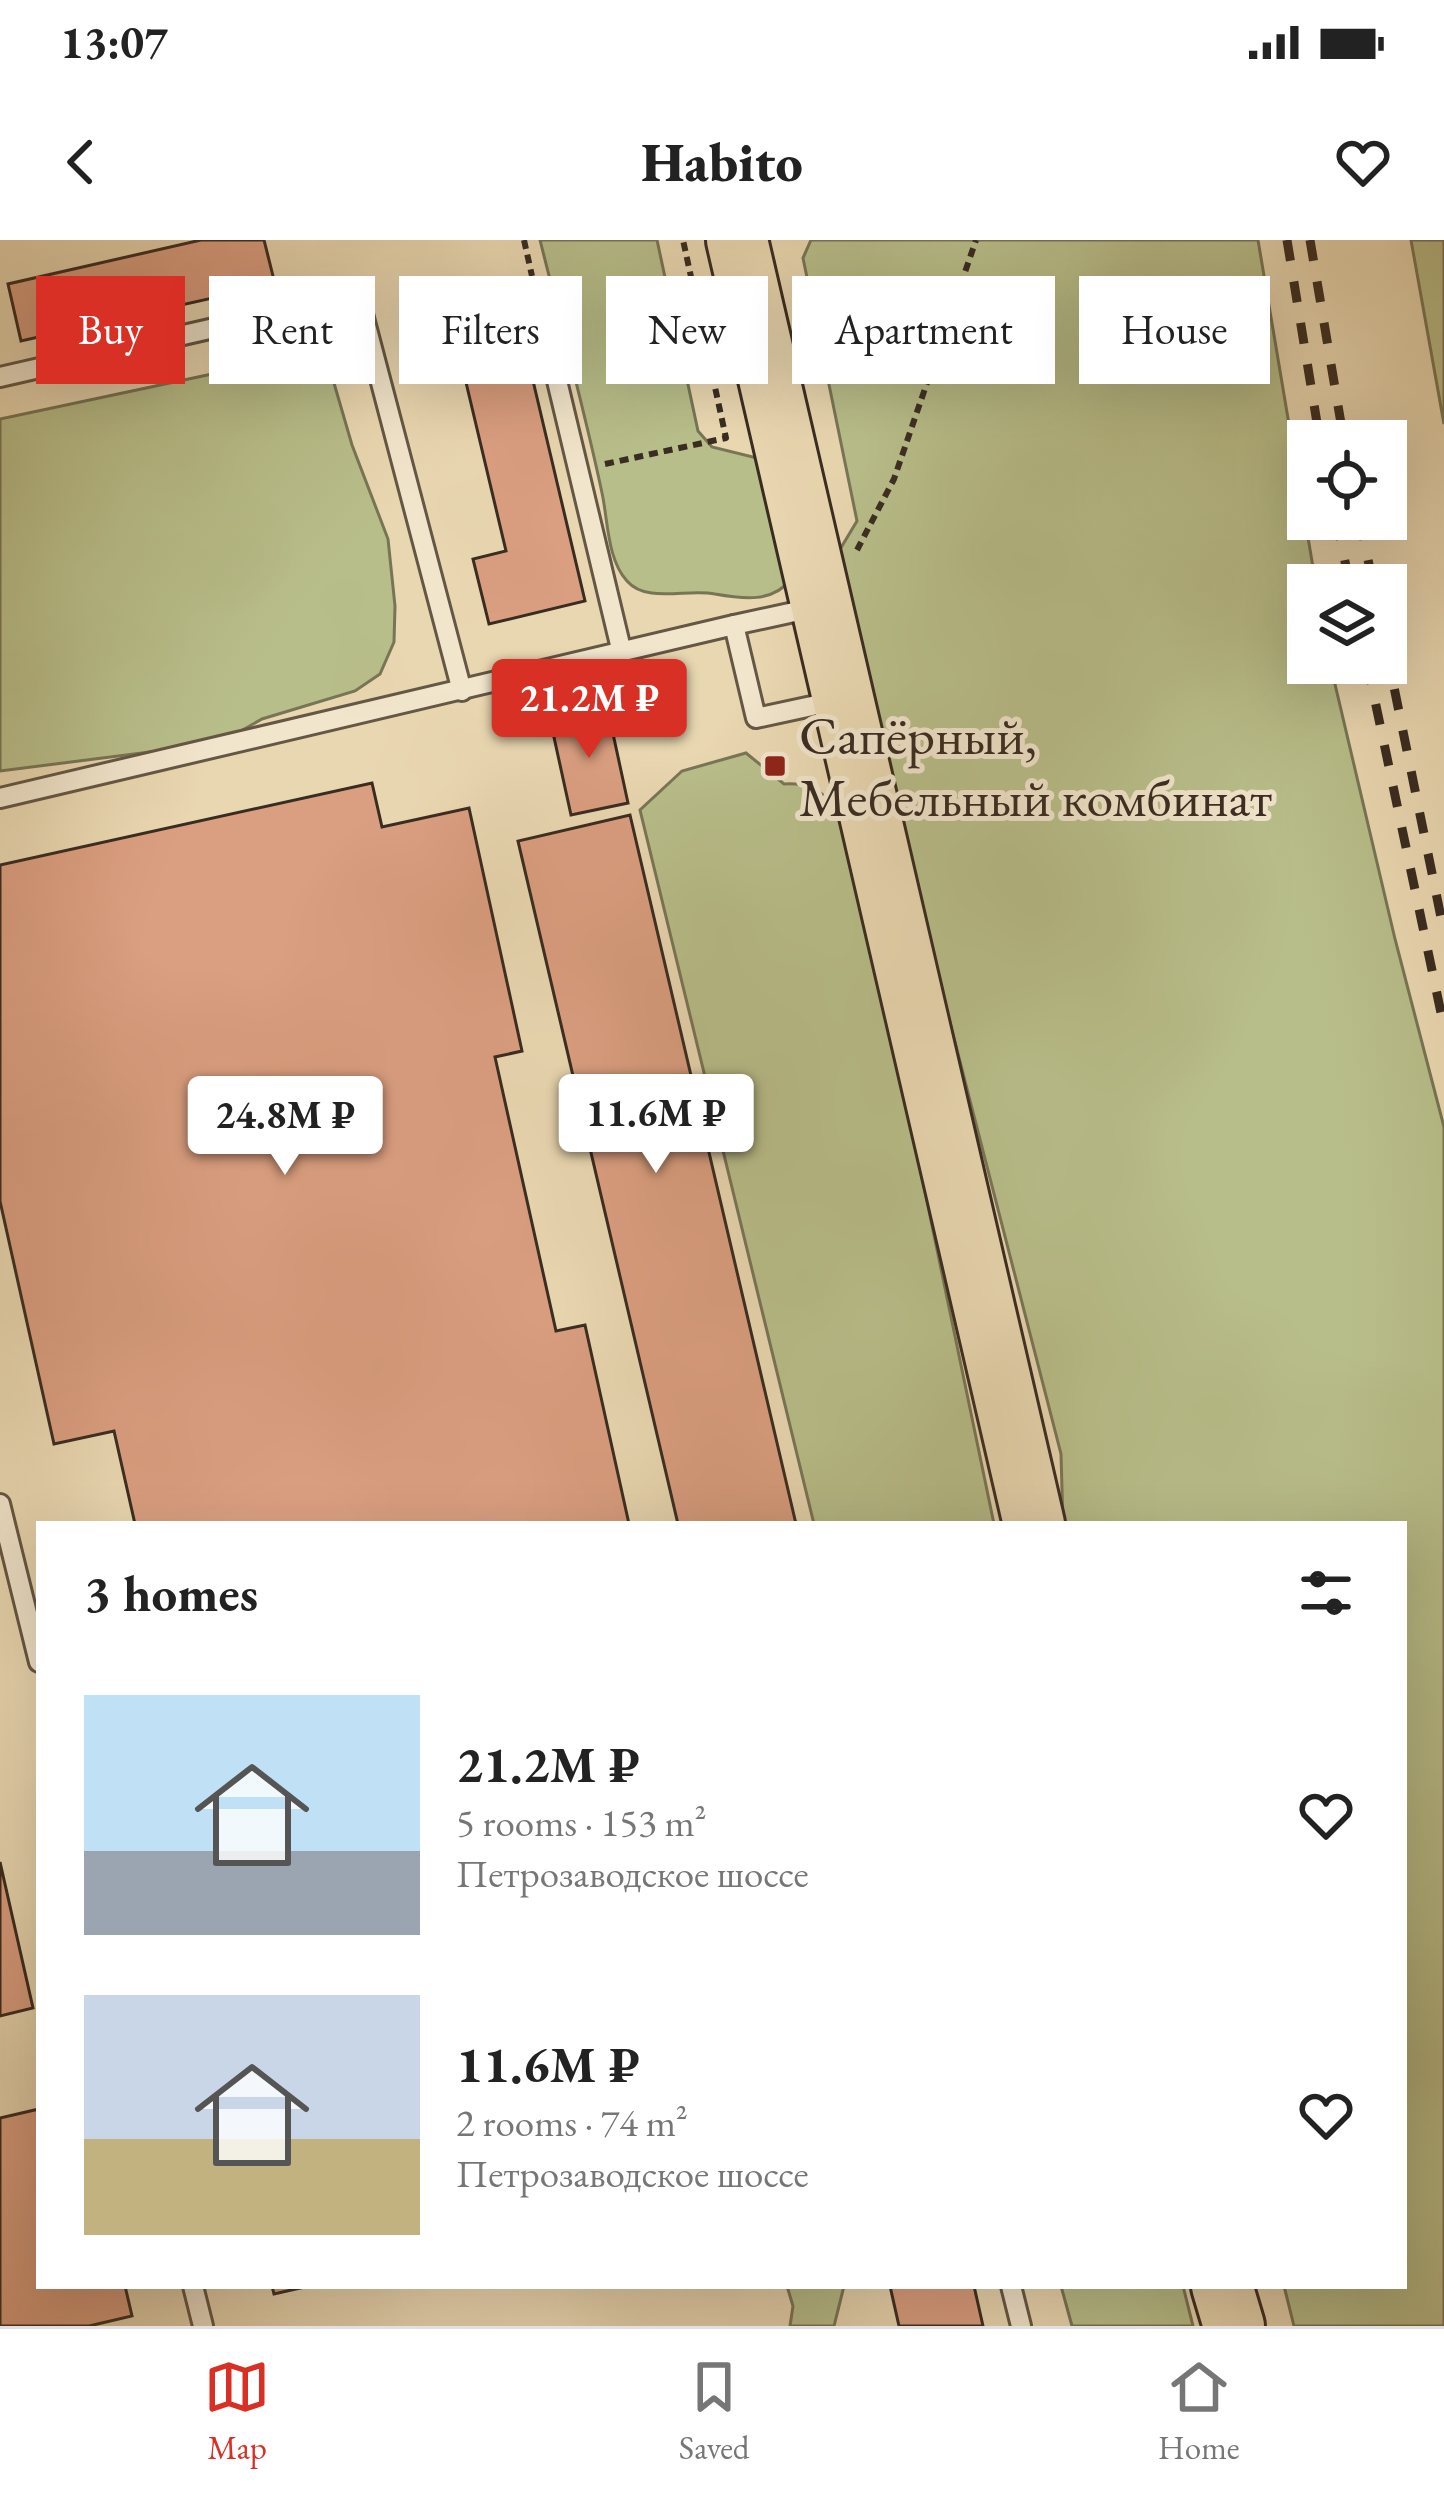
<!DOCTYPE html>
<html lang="en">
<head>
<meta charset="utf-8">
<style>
	:root { --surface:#fff; --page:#f6f6f6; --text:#222; --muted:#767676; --line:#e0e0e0; --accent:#d93025 }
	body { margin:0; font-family:"EB Garamond",serif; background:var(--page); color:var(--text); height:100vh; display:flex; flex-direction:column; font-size:45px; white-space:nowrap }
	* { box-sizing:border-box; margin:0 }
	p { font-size:39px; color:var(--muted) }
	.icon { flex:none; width:66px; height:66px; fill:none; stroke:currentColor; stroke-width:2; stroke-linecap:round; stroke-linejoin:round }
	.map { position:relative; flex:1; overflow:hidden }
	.sheet { position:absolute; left:36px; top:1281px; width:1371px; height:768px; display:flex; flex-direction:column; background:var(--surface); border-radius:0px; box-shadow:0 12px 48px #0002 }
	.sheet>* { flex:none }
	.guide { position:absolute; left:36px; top:36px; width:1374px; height:108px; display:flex; gap:24px }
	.tools { position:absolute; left:1287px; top:180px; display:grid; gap:24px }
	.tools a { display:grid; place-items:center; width:120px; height:120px; border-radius:0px; background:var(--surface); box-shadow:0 12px 48px #0002; font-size:60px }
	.price { position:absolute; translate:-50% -102px; padding:0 27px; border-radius:12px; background:#fff; color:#222; font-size:39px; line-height:78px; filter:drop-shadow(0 3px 6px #0008) }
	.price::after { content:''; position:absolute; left:50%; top:72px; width:36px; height:27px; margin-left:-18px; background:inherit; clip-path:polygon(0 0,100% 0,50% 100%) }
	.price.on { background:var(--accent); color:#fff }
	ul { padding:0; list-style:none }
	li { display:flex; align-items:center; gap:36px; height:300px; padding:0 48px }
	li span { display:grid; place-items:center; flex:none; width:336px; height:240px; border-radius:0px; color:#555 }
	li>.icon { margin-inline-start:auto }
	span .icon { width:144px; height:144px; fill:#fffc; stroke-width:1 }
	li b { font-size:51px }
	h2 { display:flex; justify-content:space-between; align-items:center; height:144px; padding:0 48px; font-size:51px }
	.tag { padding:0 42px; border-radius:0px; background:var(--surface); box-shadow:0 12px 48px #0002; font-size:42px; line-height:108px }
	.tag.on { background:var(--accent); color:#fff }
	.status { display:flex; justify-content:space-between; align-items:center; height:84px; padding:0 60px; background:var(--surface); direction:ltr }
	.status svg { height:33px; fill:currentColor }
	header { display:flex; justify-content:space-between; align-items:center; height:156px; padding:0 48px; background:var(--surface); font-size:54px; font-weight:800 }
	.dock { display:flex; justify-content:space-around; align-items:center; height:168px; border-top:3px solid var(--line); background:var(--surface); font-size:33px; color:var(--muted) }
	.dock a { display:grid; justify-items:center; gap:6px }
	.dock .on { color:var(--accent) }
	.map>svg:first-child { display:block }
	.green { fill:#b8be8a; stroke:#787556; stroke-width:3 }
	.building { fill:#da9e80; stroke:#392c21; stroke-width:3 }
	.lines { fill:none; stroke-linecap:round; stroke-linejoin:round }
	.service-casing { stroke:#655745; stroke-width:24 }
	.primary-casing { stroke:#392c21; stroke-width:66 }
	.path { stroke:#392c21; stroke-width:6; stroke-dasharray:9 6; stroke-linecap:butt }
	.service { stroke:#f1e5cc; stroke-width:18 }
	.primary { stroke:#e9d7b1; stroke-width:60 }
	.rail { stroke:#392c21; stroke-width:9; stroke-dasharray:21 21; stroke-linecap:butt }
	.poi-dot { fill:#8f2418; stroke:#f1e5cc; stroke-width:4.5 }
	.labels { text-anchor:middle; stroke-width:10; stroke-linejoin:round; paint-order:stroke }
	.poi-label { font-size:54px; fill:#392c21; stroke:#f1e5cc; text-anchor:start }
</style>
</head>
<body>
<div class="status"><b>13:07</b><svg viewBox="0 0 49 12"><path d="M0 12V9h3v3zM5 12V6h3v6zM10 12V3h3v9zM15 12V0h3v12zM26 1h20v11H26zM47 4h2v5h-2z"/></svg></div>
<header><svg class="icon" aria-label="back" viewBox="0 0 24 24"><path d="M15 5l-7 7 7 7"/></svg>Habito<svg class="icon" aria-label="heart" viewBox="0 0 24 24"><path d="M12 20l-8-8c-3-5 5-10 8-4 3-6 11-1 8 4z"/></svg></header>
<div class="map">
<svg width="1444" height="2086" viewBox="0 0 1444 2086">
	<rect width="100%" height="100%" fill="#e9d7b1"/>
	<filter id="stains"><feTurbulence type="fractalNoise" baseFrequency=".00167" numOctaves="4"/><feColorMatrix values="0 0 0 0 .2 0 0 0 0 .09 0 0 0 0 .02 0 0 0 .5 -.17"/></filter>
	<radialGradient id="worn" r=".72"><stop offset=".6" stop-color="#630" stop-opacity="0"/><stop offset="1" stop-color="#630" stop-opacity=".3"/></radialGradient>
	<g class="green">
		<path d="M540,0H657L698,191L712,207L757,218L791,339C773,363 743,359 715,354C688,348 647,364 627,341C607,319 608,280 602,253C584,168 561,84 540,0Z"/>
		<path d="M811,0H1258L1316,345H1308V423H1330L1395,699L1444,887V2086H1294L1284,2046H1404V1284H1063L1061,1214L922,674L839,311L857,281L803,18Z"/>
		<path d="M1411,0H1444V184Z"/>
		<path d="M295,106L317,114L334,143L352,205L388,299L395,366L394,402L380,434L355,451L262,479L232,496L197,506L0,531V179L212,134Z"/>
		<path d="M746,513L784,544C826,541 839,571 853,605L994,1284H814L640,570L682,531Z"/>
		<path d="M787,2046H844L834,2086H790L793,2066Z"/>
		<path d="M1061,2046H1183L1193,2086H1072Z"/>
	</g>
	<g class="building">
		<path d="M201,0H264L275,44L21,101L8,44Z"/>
		<path d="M513,56L585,361L489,384L473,319L506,311L464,134L429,142L414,79Z"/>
		<path d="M607,466L628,563L571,575L550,479Z"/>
		<path d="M372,543L382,587L469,568L522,811L495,817L556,1091L585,1085L629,1284H135L114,1191L54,1204L0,961V625Z"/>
		<path d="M630,575L796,1284H678L518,601Z"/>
		<path d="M0,1622L33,1768L0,1776Z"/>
		<path d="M39,1869V2046H125L132,2076L89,2086H0V1878Z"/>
		<path d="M272,2046H309L274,2054Z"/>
		<path d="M890,2046H974L983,2086H899Z"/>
	</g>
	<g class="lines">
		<defs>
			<g id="service">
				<path d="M537,57L622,413"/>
				<path d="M0,137L358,55L462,451"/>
				<path d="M817,367L734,385L756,478L835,461"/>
				<path d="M0,558L734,385"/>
				<path d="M0,1264L39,1422"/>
				<path d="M193,2046L203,2086"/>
				<path d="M1011,2046L1021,2086"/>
			</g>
			<g id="primary">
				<path d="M737,0L1034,1284"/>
				<path d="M1222,2046L1234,2086"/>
			</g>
		</defs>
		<use href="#service" class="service-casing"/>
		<use href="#primary" class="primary-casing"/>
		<g class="path">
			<path d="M524,0L532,36"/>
			<path d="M605,224L726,198L683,0"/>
			<path d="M857,310L894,239L976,0"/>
		</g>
		<use href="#service" class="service"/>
		<use href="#primary" class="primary"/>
		<g class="rail">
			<path d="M1287,0L1320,201"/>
			<path d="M1310,0L1344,201"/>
			<path d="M1336,279L1350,345"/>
			<path d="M1360,279L1373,345"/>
			<path d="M1386,408L1444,692"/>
			<path d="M1367,423L1444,787"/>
		</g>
	</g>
	<rect class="poi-dot" x="763" y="514" width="24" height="24" rx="6"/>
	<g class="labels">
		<g class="poi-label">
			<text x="799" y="514">Сапёрный,<tspan x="799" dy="62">Мебельный комбинат</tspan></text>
		</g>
	</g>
	<rect width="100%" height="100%" filter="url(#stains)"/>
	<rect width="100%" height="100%" fill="url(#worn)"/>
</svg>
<div class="tools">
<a><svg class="icon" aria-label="locate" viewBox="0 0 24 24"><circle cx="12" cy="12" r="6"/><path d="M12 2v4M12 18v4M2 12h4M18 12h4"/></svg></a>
<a><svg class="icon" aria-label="layers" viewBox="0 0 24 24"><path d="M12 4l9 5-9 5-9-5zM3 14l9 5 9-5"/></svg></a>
</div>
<b class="price on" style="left:589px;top:521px">21.2M ₽</b>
<b class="price" style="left:656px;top:936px">11.6M ₽</b>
<b class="price" style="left:285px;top:938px">24.8M ₽</b>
<div class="guide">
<a class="tag on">Buy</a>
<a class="tag">Rent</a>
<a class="tag">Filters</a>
<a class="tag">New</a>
<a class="tag">Apartment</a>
<a class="tag">House</a>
</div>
<section class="sheet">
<h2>3 homes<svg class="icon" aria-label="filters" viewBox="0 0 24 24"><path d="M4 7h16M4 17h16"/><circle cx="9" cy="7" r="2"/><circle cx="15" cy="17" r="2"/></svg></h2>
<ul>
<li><span style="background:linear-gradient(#bfe0f5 65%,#9aa5b1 0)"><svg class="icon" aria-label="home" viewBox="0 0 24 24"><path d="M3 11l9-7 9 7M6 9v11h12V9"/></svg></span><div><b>21.2M ₽</b><p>5 rooms · 153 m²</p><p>Петрозаводское шоссе</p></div><svg class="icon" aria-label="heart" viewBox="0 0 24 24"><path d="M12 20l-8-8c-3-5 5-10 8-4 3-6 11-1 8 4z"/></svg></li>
<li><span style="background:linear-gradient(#c9d6e8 60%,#c2b280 0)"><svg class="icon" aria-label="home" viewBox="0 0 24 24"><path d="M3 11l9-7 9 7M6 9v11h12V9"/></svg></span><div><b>11.6M ₽</b><p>2 rooms · 74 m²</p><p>Петрозаводское шоссе</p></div><svg class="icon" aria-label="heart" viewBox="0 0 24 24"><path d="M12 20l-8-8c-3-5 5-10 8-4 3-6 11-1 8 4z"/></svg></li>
</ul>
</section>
</div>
<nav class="dock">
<a class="on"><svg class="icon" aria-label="map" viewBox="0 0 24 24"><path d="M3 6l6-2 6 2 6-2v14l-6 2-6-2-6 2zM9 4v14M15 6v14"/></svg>Map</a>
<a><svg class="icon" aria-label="saved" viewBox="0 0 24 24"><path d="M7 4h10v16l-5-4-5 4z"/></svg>Saved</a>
<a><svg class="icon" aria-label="home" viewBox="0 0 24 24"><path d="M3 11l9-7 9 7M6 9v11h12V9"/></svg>Home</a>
</nav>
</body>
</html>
